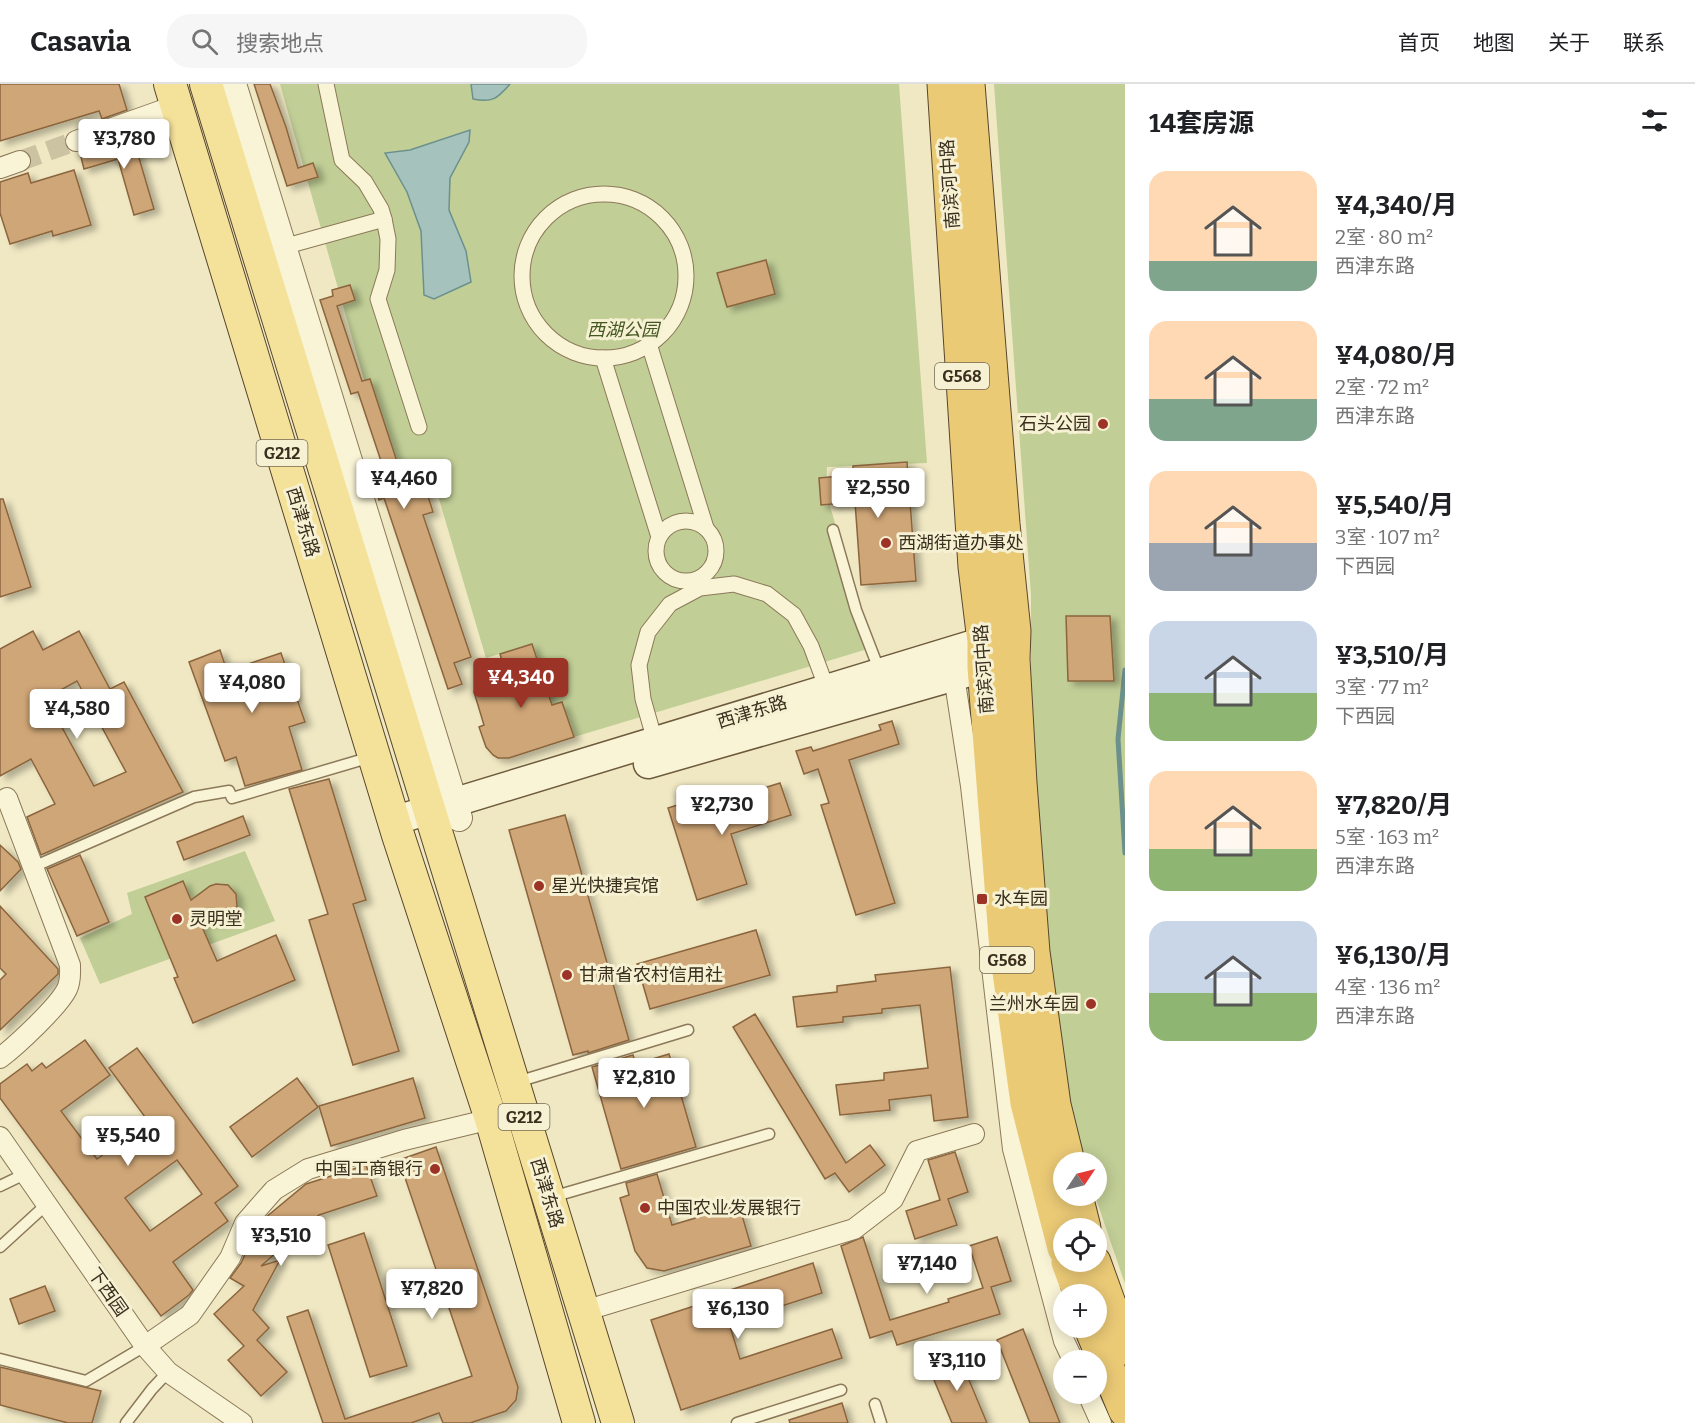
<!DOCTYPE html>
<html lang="zh">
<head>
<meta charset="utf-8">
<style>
	:root { --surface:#fff; --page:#f6f6f6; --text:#202124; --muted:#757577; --line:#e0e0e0; --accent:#9c3327 }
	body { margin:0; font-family:Bitter,"Noto Sans SC",serif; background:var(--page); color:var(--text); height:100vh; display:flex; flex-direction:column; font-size:22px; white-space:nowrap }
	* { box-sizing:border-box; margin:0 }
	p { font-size:20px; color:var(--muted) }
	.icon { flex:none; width:33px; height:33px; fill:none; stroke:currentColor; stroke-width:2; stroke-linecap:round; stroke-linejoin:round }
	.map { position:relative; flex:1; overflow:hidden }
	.side { display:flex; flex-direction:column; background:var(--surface); width:570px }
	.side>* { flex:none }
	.needle { width:39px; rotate:55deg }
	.buttons { position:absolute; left:1053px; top:1068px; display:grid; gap:12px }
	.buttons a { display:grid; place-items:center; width:54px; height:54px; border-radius:50%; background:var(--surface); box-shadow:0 3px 15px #0003; font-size:30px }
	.price { position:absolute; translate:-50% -51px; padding:0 14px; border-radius:6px; background:#fff; color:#222; font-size:20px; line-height:39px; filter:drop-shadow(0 2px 3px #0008) }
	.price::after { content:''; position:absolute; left:50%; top:36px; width:18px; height:14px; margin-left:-9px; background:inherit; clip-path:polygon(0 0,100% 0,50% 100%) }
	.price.active { background:var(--accent); color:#fff }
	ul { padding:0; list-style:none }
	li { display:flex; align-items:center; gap:18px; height:150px; padding:0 24px }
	li span { display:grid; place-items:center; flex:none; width:168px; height:120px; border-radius:18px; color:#555 }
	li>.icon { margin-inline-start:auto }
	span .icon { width:72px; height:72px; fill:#fffc; stroke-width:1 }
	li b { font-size:26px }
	h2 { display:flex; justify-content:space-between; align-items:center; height:72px; padding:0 24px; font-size:26px }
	header { display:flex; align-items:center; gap:36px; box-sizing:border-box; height:84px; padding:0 30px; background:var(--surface); border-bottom:2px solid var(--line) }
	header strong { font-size:28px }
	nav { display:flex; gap:33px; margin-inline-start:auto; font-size:21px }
	.search { width:420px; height:54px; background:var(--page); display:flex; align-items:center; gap:15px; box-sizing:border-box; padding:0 21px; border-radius:24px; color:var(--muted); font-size:22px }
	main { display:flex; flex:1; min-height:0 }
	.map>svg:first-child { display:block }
	.green { fill:#c1ce96 }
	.water { fill:#a5c2bd; stroke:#6c918c; stroke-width:1.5 }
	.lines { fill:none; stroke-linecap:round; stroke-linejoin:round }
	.stream { stroke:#6c918c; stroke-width:5 }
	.building { fill:#cfa677; stroke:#8b653e; stroke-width:1.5; fill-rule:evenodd; filter:url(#shadow) }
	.minor-tunnel { stroke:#ccc3a2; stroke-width:20; stroke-dasharray:20 10; stroke-linecap:butt }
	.service-casing { stroke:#8b7959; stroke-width:13 }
	.pedestrian-casing { stroke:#8b7959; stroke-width:17 }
	.minor-casing { stroke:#8b7959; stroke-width:22 }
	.tertiary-casing { stroke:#8b7959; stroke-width:28 }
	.secondary-casing { stroke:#6d5a3c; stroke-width:31 }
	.primary-casing { stroke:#58462d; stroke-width:34 }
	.trunk-casing { stroke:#58462d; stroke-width:35 }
	.service { stroke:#faf4d7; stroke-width:10 }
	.pedestrian { stroke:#faf4d7; stroke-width:15 }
	.minor { stroke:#faf4d7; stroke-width:20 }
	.tertiary { stroke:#faf4d7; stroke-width:26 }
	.secondary { stroke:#faf4d7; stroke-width:28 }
	.primary { stroke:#f4e29a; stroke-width:32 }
	.trunk { stroke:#ebca76; stroke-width:33 }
	.poi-dot { fill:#9c3327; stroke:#f7f1d3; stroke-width:2 }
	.labels { text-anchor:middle; stroke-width:6; stroke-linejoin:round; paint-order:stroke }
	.shield { fill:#f7f1d3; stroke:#736954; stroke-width:1.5 }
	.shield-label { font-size:16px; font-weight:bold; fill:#3a2f1e }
	.street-label { font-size:18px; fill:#3a2f1e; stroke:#f7f1d3 }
	.park-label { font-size:18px; font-style:italic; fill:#445723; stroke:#f7f1d3 }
	.poi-label { font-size:18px; fill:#3a2f1e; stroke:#f7f1d3; text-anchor:start }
</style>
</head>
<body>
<header>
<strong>Casavia</strong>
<div class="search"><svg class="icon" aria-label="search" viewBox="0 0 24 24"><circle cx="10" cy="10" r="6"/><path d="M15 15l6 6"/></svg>搜索地点</div>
<nav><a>首页</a><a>地图</a><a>关于</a><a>联系</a></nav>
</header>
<main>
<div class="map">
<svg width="1125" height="1339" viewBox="0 0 1125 1339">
	<defs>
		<filter id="shadow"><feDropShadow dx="6" dy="4" stdDeviation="3" flood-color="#0004"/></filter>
	</defs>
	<rect width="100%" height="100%" fill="#f0e8c3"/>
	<g class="green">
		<path d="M280,0H899L927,379L827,383L826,408L871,564L574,653L562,618L552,621L532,560L486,574L436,405L397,412Z"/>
		<path d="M994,0H1125V1200L1095,1112H1096V1078H1084L1070,1038L1042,803L1031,609V511Z"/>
		<path d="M245,767L275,837L100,900L80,854L132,830L127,809Z"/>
	</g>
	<g class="water">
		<path d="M471,0H510C497,15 492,19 473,15Z"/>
		<path d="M470,46L469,58L450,94L449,126L466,167L471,198L434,215L424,211L421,147L407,108L385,69L410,66Z"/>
	</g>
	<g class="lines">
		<path class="stream" d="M1125,586L1118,655L1125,769"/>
	</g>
	<g class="building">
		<path d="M0,0H119L127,26L102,35L99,27L0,57Z"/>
		<path d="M254,0H270L286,43L298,84L313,79L318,93L287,102Z"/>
		<path d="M132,50L154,125L134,131L118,75L84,85L80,69L110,61L109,58Z"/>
		<path d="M74,86L91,141L53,152L52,147L10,160L0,129V98L28,89L31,99Z"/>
		<path d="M766,176L775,210L727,223L717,189Z"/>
		<path d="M350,201L355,216L337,222L362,297L370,295L405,402L423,396L433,428L423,431L471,573L454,579L462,600L448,605L384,414L379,416L372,393L385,389L358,308L351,310L320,216L333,212L332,206Z"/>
		<path d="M907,378L916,497L861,501L855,418L821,421L819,394L853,391V382Z"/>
		<path d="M0,415H3L31,503L0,513Z"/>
		<path d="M1066,532H1110L1114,597H1068Z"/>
		<path d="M33,547L43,566L79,547L110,605L124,598L183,708L41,771L27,733L55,720L31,675L0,692V565ZM77,597L126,688L94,702L46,614Z"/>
		<path d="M532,560L552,621L562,618L574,653L509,674H498L493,671L486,663L479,643L484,641L474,608L508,597L500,570Z"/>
		<path d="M220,566L227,587L281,569L305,638L289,643L302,686L245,702L236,673L225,677L189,578Z"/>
		<path d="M892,637L899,660L849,676L895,819L856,831L821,721L829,719L818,685L804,690L796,667L811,663L813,667L881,646L879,641Z"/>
		<path d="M329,695L366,816L353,820L399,967L353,981L309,836L328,830L289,705Z"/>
		<path d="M780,699L791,731L731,750L747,800L697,816L668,724L700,714L703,723Z"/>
		<path d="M565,731L629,956L588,969V967L573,971L509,746Z"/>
		<path d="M243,732L250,751L184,776L177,758Z"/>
		<path d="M0,761L18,778L21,785L0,807Z"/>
		<path d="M80,771L109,838L77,852L47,785Z"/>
		<path d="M183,797L191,816L210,802L216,800L228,801L236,810L237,822L230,832L225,835L200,838L217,877L276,851L295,896L193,939L174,894L178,893L145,813Z"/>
		<path d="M0,822L58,885V890L0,946V896L6,890L0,884Z"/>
		<path d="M756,846L770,891L650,925L637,880Z"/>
		<path d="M950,883L968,1033L934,1037L931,1011L889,1016L890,1026L840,1031L836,1001L884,996V989L928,984L920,921L882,925V929L843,933V938L797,943L793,913L837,908V902L876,897L875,891Z"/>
		<path d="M755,930L846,1079L870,1061L885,1081L849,1108L835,1089L825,1095L733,943Z"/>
		<path d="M85,956L110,991L61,1027L97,1075L148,1037L109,984L137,964L238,1102L215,1119L228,1137L173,1178L193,1206L189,1211L161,1232L0,1014V1000L27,980L32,987L42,979L46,984ZM177,1076L202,1110L150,1147L125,1114Z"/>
		<path d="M669,970L696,1063L621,1085L592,983L633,971L636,980Z"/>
		<path d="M297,994L318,1023L252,1073L230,1043Z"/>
		<path d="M413,994L425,1034L331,1062L319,1022Z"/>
		<path d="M436,1063L518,1303L516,1316L506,1327L470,1339H443L439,1329L411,1339H323L287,1233L308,1226L345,1335L472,1292L399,1076Z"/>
		<path d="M955,1068L968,1108L948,1115L957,1141L915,1155L906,1127L940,1116L928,1076Z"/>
		<path d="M366,1081L377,1112L319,1131L261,1182L280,1176L253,1226L269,1244L257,1256L287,1288L261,1312L228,1276L244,1262L214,1230L244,1202L230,1194L241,1179L258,1142L265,1134L306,1100Z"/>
		<path d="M657,1090L672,1141L739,1121L751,1162L664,1187L647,1184L635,1167L620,1114L629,1111L626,1099Z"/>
		<path d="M364,1149L407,1282L370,1293L328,1161Z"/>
		<path d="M863,1153L890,1236L949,1218L948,1215L983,1204L969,1162L997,1153L1011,1197L991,1203L1000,1230L897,1261L892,1247L870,1254L841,1162Z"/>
		<path d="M813,1179L822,1209L729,1239L740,1275L832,1245L842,1274L681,1326L651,1236L725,1212L724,1208Z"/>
		<path d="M45,1202L55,1227L19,1240L10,1215Z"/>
		<path d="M1023,1245L1060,1339H1030L997,1256Z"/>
		<path d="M959,1272L987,1339H952L929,1284Z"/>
		<path d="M0,1283L101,1307L92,1339H68L0,1321Z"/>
		<path d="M842,1319L848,1339H790L789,1336Z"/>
	</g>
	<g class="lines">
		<path class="minor-tunnel" d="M20,77L76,57"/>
		<defs>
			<g id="service">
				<path d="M833,446L856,526L880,588"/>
				<path d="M33,783L194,713L229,707L232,714L371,673"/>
				<path d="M517,998L688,946"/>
				<path d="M0,1102L25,1090"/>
				<path d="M552,1113L769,1050"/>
				<path d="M0,1163L47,1120"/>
				<path d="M0,1275L86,1297L145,1262"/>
				<path d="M875,1320L881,1339"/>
				<path d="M126,1339L152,1305L168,1288"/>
				<path d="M737,1339L841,1306"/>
			</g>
			<g id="pedestrian">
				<path d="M326,0L342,76L365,98L381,125L384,135L388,155L387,186L378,215L419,343"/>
				<circle cx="604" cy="192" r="82"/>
				<path d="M283,163L384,135"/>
				<path d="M649,260L706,444"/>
				<path d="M603,274L659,453"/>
				<circle cx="686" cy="467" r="30"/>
				<path d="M655,657L643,615L639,581L648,548L670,520L700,504L734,500L767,510L794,531L811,562L827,605"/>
			</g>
			<g id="minor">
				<path d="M76,57L177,21"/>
				<path d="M0,84L20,77"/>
				<path d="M954,592L971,702L1013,1065L1064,1257L1073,1276"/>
				<path d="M0,974C16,962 59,922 67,905C71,897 70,889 70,881L7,714"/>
				<path d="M0,1053L145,1262L168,1288L242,1339"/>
				<path d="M584,1227L854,1145L893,1115L917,1067L974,1050"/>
				<path d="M145,1262L190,1231L230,1174L245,1139L274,1106L308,1085L404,1056L491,1035"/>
				<path d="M1088,1310L1101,1339"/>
			</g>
			<path id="tertiary" d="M233,0L459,734"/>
			<g id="secondary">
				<path d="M648,680L1004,578"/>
				<path d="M393,737L1004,551"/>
			</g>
			<g id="primary">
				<path d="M170,0L398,751L491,1035L579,1339"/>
				<path d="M206,0L618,1339"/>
			</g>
			<g id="trunk">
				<path d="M944,0L975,483L984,557V583L1006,866L1027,1019L1064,1164"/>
				<path d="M968,0L1003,440L1014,547L1013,575L1020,699L1033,868L1054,1021L1068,1078"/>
				<path d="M1076,1112L1084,1144"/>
				<path d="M1068,1178L1080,1210"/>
				<path d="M1094,1178L1125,1264"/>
				<path d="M1091,1244L1125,1326"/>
			</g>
		</defs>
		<use href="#service" class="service-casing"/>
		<use href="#pedestrian" class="pedestrian-casing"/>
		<use href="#minor" class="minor-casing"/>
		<use href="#tertiary" class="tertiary-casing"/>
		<use href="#secondary" class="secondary-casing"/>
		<use href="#primary" class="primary-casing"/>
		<use href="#trunk" class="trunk-casing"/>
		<use href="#service" class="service"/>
		<use href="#pedestrian" class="pedestrian"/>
		<use href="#minor" class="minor"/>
		<use href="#tertiary" class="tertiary"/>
		<use href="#secondary" class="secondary"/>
		<use href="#primary" class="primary"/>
		<use href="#trunk" class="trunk"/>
	</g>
	<g class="poi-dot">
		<circle cx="1103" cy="340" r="6"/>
		<circle cx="886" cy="459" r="6"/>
		<circle cx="539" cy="802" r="6"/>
		<rect x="976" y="809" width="12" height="12" rx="3"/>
		<circle cx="177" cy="835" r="6"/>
		<circle cx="567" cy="891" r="6"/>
		<circle cx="1091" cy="920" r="6"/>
		<circle cx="435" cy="1085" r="6"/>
		<circle cx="645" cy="1124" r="6"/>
	</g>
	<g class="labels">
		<g class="shield">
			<rect x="935" y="279" width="54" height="26" rx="4.5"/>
			<rect x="256.5" y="356" width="51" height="26" rx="4.5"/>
			<rect x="980" y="863" width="54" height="26" rx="4.5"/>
			<rect x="498.5" y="1020" width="51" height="26" rx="4.5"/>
		</g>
		<g class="shield-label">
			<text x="962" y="298">G568</text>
			<text x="282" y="375">G212</text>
			<text x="1007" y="882">G568</text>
			<text x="524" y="1039">G212</text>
		</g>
		<g class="street-label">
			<text transform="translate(950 100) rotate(-94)" y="6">南滨河中路</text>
			<text transform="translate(303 438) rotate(73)" y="6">西津东路</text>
			<text transform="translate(984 585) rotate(-94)" y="6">南滨河中路</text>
			<text transform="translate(752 628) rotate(-17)" y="6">西津东路</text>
			<text transform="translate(547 1109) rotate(73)" y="6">西津东路</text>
			<text transform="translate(108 1208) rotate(55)" y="6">下西园</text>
		</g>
		<g class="park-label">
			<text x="623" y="252">西湖公园</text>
		</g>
		<g class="poi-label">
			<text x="1091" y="346" text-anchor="end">石头公园</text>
			<text x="898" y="465">西湖街道办事处</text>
			<text x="551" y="808">星光快捷宾馆</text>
			<text x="994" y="821">水车园</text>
			<text x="189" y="841">灵明堂</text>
			<text x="579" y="897">甘肃省农村信用社</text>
			<text x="1079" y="926" text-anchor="end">兰州水车园</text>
			<text x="423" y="1091" text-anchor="end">中国工商银行</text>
			<text x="657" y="1130">中国农业发展银行</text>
		</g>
	</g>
</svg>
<div class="buttons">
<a><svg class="needle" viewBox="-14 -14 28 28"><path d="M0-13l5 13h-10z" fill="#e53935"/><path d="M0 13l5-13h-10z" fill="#757577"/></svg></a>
<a><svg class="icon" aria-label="locate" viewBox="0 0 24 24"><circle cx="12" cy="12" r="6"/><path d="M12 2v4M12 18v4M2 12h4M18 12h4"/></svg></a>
<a>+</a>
<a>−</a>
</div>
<b class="price" style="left:124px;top:86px">¥3,780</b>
<b class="price" style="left:404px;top:426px">¥4,460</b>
<b class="price" style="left:878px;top:435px">¥2,550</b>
<b class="price active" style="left:521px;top:625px">¥4,340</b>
<b class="price" style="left:252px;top:630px">¥4,080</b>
<b class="price" style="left:77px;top:656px">¥4,580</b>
<b class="price" style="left:722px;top:752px">¥2,730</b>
<b class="price" style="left:644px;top:1025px">¥2,810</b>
<b class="price" style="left:128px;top:1083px">¥5,540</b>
<b class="price" style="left:281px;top:1183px">¥3,510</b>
<b class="price" style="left:927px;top:1211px">¥7,140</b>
<b class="price" style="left:432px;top:1236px">¥7,820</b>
<b class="price" style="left:738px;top:1256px">¥6,130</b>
<b class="price" style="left:957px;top:1308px">¥3,110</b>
</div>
<section class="side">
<h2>14套房源<svg class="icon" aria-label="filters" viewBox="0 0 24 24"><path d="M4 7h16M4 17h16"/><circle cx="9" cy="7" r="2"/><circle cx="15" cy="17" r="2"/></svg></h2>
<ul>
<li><span style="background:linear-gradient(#ffd9b3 75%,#7fa58c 0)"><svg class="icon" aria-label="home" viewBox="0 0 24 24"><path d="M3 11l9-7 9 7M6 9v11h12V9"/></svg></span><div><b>¥4,340/月</b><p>2室 · 80 m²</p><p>西津东路</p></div></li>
<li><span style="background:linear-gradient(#ffd9b3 65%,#7fa58c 0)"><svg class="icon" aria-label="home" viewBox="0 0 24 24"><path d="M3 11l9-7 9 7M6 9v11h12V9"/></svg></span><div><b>¥4,080/月</b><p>2室 · 72 m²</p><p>西津东路</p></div></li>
<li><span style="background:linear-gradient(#ffd9b3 60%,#9aa5b1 0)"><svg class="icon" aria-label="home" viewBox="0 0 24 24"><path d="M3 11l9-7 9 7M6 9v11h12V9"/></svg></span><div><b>¥5,540/月</b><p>3室 · 107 m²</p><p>下西园</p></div></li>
<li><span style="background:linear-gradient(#c9d6e8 60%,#8fb573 0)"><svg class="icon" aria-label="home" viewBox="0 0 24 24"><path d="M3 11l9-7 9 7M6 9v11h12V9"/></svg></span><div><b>¥3,510/月</b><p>3室 · 77 m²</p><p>下西园</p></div></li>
<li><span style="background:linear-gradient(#ffd9b3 65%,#8fb573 0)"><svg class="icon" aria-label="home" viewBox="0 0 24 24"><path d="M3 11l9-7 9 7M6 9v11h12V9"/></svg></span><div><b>¥7,820/月</b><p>5室 · 163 m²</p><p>西津东路</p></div></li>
<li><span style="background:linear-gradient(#c9d6e8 60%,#8fb573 0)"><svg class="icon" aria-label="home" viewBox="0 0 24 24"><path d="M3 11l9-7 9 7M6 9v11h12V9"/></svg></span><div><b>¥6,130/月</b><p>4室 · 136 m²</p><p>西津东路</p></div></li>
</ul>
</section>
</main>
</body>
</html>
